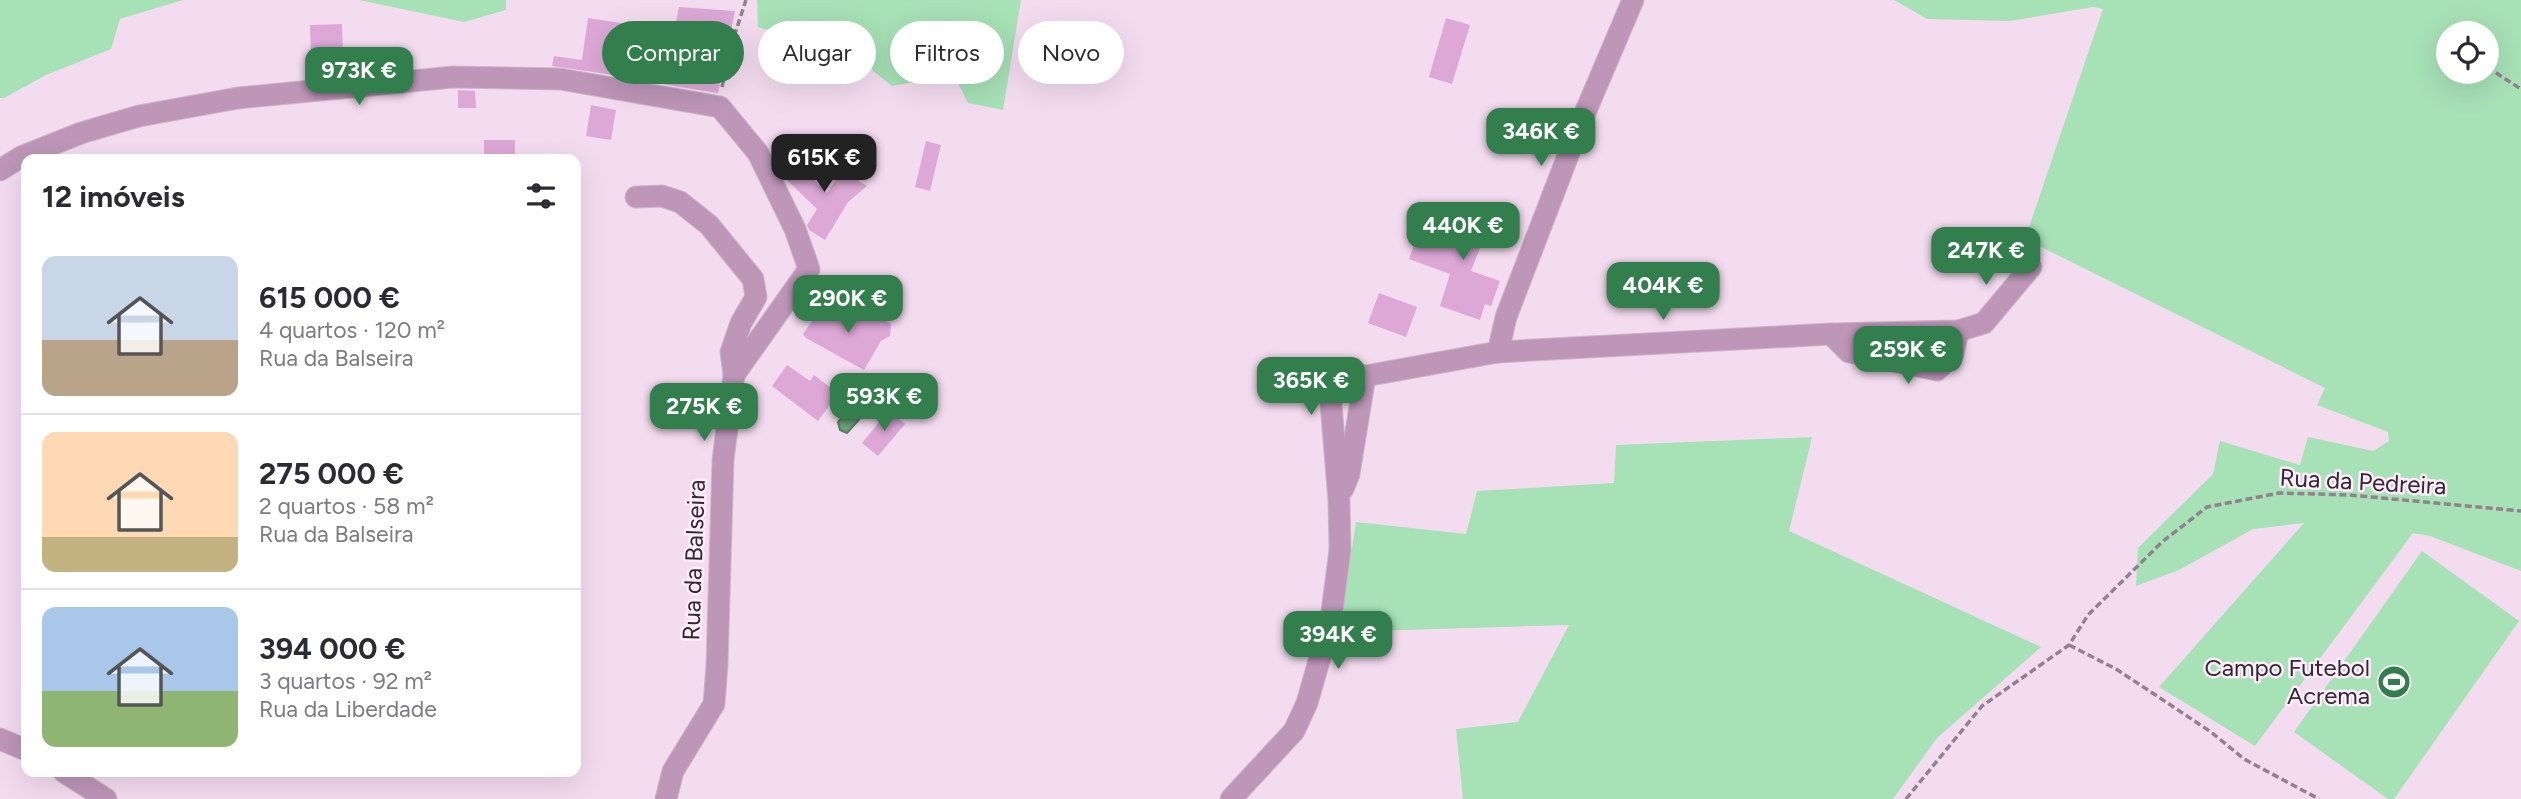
<!DOCTYPE html>
<html lang="pt">
<head>
<meta charset="utf-8">
<style>
	:root { --surface:#fff; --page:#f7f7f7; --text:#2b2b33; --muted:#7c7c81; --line:#e1e1e2; --accent:#327e4d }
	body { margin:0; font-family:Figtree,sans-serif; background:var(--page); color:var(--text); height:100vh; display:flex; flex-direction:column; font-size:26px; white-space:nowrap }
	* { box-sizing:border-box; margin:0 }
	p { font-size:23px; color:var(--muted) }
	.icon { flex:none; width:38px; height:38px; fill:none; stroke:currentColor; stroke-width:2; stroke-linecap:round; stroke-linejoin:round }
	.map { position:relative; flex:1; overflow:hidden }
	.drawer { position:absolute; left:21px; top:154px; width:560px; height:623px; display:flex; flex-direction:column; background:var(--surface); border-radius:14px; box-shadow:0 7px 28px #0002 }
	.drawer>* { flex:none }
	.hud { position:absolute; left:602px; top:21px; width:665px; height:63px; display:flex; gap:14px }
	.fabs { position:absolute; left:2436px; top:21px; display:grid; gap:14px }
	.fabs a { display:grid; place-items:center; width:63px; height:63px; border-radius:50%; background:var(--surface); box-shadow:0 7px 28px #0002; font-size:35px }
	.price { position:absolute; translate:-50% -60px; padding:0 16px; border-radius:14px; background:var(--accent); color:#fff; font-size:23px; line-height:46px; filter:drop-shadow(0 2px 4px #0008) }
	.price::after { content:''; position:absolute; left:50%; top:42px; width:21px; height:16px; margin-left:-10px; background:inherit; clip-path:polygon(0 0,100% 0,50% 100%) }
	.price.active { background:#222; color:#fff }
	ul { padding:0; list-style:none }
	li { display:flex; align-items:center; gap:21px; height:175px; padding:0 21px }
	li+li { border-top:2px solid var(--line) }
	li span { display:grid; place-items:center; flex:none; width:196px; height:140px; border-radius:14px; color:#555 }
	li>.icon { margin-inline-start:auto }
	span .icon { width:84px; height:84px; fill:#fffc; stroke-width:1 }
	li b { font-size:30px }
	h2 { display:flex; justify-content:space-between; align-items:center; height:84px; padding:0 21px; font-size:30px }
	.chip { padding:0 24px; border-radius:32px; background:var(--surface); box-shadow:0 7px 28px #0002; font-size:24px; line-height:63px }
	.chip.active { background:var(--accent); color:#fff }
	.map>svg:first-child { display:block }
	.green { fill:#a7e1b6; fill-rule:evenodd }
	.water { fill:#69a379; stroke:#587e63; stroke-width:2 }
	.building { fill:#dda8d6 }
	.lines { fill:none; stroke-linecap:round; stroke-linejoin:round }
	.minor-casing { stroke:#cdb8ca; stroke-width:23 }
	.path { stroke:#928290; stroke-width:3.5; stroke-dasharray:7 3.5; stroke-linecap:butt }
	.minor { stroke:#bd96b8; stroke-width:21 }
	.labels { text-anchor:middle; stroke-width:5; stroke-linejoin:round; paint-order:stroke }
	.street-label { font-size:24px; fill:#312830; stroke:#feebfb }
	.poi-label { font-size:24px; fill:#312830; stroke:#feebfb; text-anchor:end }
</style>
</head>
<body>
<div class="map">
<svg width="2521" height="799" viewBox="0 0 2521 799">
	<rect width="100%" height="100%" fill="#f4dcf0"/>
	<g class="green">
		<path d="M0,0H183L120,19L111,49L46,75L4,98H0Z"/>
		<path d="M359,0H506V10L464,22Z"/>
		<path d="M757,0H1021L1003,110L968,103L954,75L892,86L848,51L806,42L758,27Z"/>
		<path d="M1894,0H2521V571L2430,536L2413,533L2255,746L2159,687L2304,523L2253,529L2179,570L2136,586L2138,548L2213,474L2220,441L2300,465L2308,437L2373,451L2389,441L2388,432L2317,405L2325,388L2025,239L2103,9L2093,7L2010,21L1927,19ZM2448,33H2487V72H2448Z"/>
		<path d="M1812,437L1789,531L2041,647L1937,738L1893,799H1463L1456,729L1518,722L1569,625L1339,632L1356,522L1466,534L1477,491L1614,483L1616,445Z"/>
		<path d="M2422,551L2519,621L2394,799H2388L2294,732Z"/>
	</g>
	<g class="water">
		<path d="M850,286L864,293L854,310L848,314L841,311V303Z"/>
		<path d="M848,405L863,415L847,433L840,430L838,422L846,412L845,408Z"/>
	</g>
	<g class="building">
		<path d="M679,7L735,11L718,93L663,84L666,60L623,54L620,76L552,66L554,56L582,60L588,18L674,31Z"/>
		<path d="M1446,18L1470,25L1452,84L1429,77Z"/>
		<path d="M342,24L343,59L385,58V70L361,73L326,70V61H311L310,25Z"/>
		<path d="M458,90L475,91L476,108H458Z"/>
		<path d="M591,105L616,110L611,140L586,136Z"/>
		<rect x="484" y="140" width="31" height="19"/>
		<path d="M926,141L941,145L930,191L915,187Z"/>
		<path d="M788,155L827,193L848,162L864,173L858,181L867,186L848,202L825,240L809,230L807,225L817,209L784,177L779,165Z"/>
		<path d="M1464,206L1506,222L1498,244L1484,238L1471,271L1500,281L1491,306L1485,304L1480,320L1440,306L1450,274L1409,259L1418,234L1449,245Z"/>
		<path d="M1379,293L1417,307L1406,337L1368,323Z"/>
		<path d="M834,307L862,321L866,317L885,320L891,324L890,336L881,341L864,370L806,338L803,334L814,318L820,316L825,308Z"/>
		<path d="M787,365L810,381L814,375L835,391L834,393L837,395L818,421L772,386Z"/>
		<path d="M889,410L905,424L878,456L862,443Z"/>
	</g>
	<g class="lines">
		<defs>
			<g id="minor">
				<path d="M0,170L21,157L81,133L139,116L238,98L453,77L560,79L720,107L758,153L795,229L809,269L734,375L723,460L717,665L714,704L673,771L666,799"/>
				<path d="M636,197L662,196L680,202L709,225L753,279L756,297L741,323L731,352L734,375"/>
				<path d="M1831,334L1849,352L1937,370L1953,354L1958,331"/>
				<path d="M1498,352L1506,317L1579,127L1633,0"/>
				<path d="M1343,489L1349,474L1365,376"/>
				<path d="M0,739L26,750"/>
				<path d="M64,772L106,799"/>
				<path d="M1231,799L1294,731L1307,703L1331,619L1340,550L1339,501L1331,404L1333,394L1341,386L1365,376L1498,352L1831,334L1958,331L1984,323L2031,267"/>
			</g>
		</defs>
		<use href="#minor" class="minor-casing"/>
		<g class="path">
			<path d="M2487,67L2521,89"/>
			<path d="M722,87L733,40L746,0"/>
			<path d="M2069,645L2116,669L2154,694L2211,732L2244,759L2319,799"/>
			<path d="M1906,799L1982,706L2069,645L2088,615L2162,542L2207,507L2279,493L2350,495L2521,511"/>
		</g>
		<use href="#minor" class="minor"/>
	</g>
	<defs>
		<symbol id="stadium-disc" viewBox="-11 -11 22 22"><circle r="9.5" fill="#327e4d" stroke="#feebfb"/><path d="M0-5a6.5 5 0 1 0 0 10a6.5 5 0 1 0 0-10ZM-3.5-1.8h7v3.6h-7Z" fill="#fff"/></symbol>
	</defs>
	<g fill-rule="evenodd">
		<use href="#stadium-disc" x="2375" y="663" width="38" height="38"/>
	</g>
	<g class="labels">
		<g class="street-label">
			<text transform="translate(2363 482) rotate(3)" y="8">Rua da Pedreira</text>
			<text transform="translate(694 560) rotate(-88)" y="8">Rua da Balseira</text>
		</g>
		<g class="poi-label">
			<text x="2370" y="676">Campo Futebol<tspan x="2370" dy="28">Acrema</tspan></text>
		</g>
	</g>
</svg>
<div class="fabs">
<a><svg class="icon" aria-label="locate" viewBox="0 0 24 24"><circle cx="12" cy="12" r="6"/><path d="M12 2v4M12 18v4M2 12h4M18 12h4"/></svg></a>
</div>
<b class="price" style="left:359px;top:107px">973K €</b>
<b class="price" style="left:1541px;top:168px">346K €</b>
<b class="price active" style="left:824px;top:194px">615K €</b>
<b class="price" style="left:1463px;top:262px">440K €</b>
<b class="price" style="left:1986px;top:287px">247K €</b>
<b class="price" style="left:1663px;top:322px">404K €</b>
<b class="price" style="left:848px;top:335px">290K €</b>
<b class="price" style="left:1908px;top:386px">259K €</b>
<b class="price" style="left:1311px;top:417px">365K €</b>
<b class="price" style="left:884px;top:433px">593K €</b>
<b class="price" style="left:704px;top:443px">275K €</b>
<b class="price" style="left:1338px;top:671px">394K €</b>
<div class="hud">
<a class="chip active">Comprar</a>
<a class="chip">Alugar</a>
<a class="chip">Filtros</a>
<a class="chip">Novo</a>
</div>
<section class="drawer">
<h2>12 imóveis<svg class="icon" aria-label="filters" viewBox="0 0 24 24"><path d="M4 7h16M4 17h16"/><circle cx="9" cy="7" r="2"/><circle cx="15" cy="17" r="2"/></svg></h2>
<ul>
<li><span style="background:linear-gradient(#c9d6e8 60%,#b9a48a 0)"><svg class="icon" aria-label="home" viewBox="0 0 24 24"><path d="M3 11l9-7 9 7M6 9v11h12V9"/></svg></span><div><b>615 000 €</b><p>4 quartos · 120 m²</p><p>Rua da Balseira</p></div></li>
<li><span style="background:linear-gradient(#ffd9b3 75%,#c2b280 0)"><svg class="icon" aria-label="home" viewBox="0 0 24 24"><path d="M3 11l9-7 9 7M6 9v11h12V9"/></svg></span><div><b>275 000 €</b><p>2 quartos · 58 m²</p><p>Rua da Balseira</p></div></li>
<li><span style="background:linear-gradient(#a9c7e8 60%,#8fb573 0)"><svg class="icon" aria-label="home" viewBox="0 0 24 24"><path d="M3 11l9-7 9 7M6 9v11h12V9"/></svg></span><div><b>394 000 €</b><p>3 quartos · 92 m²</p><p>Rua da Liberdade</p></div></li>
</ul>
</section>
</div>
</body>
</html>
